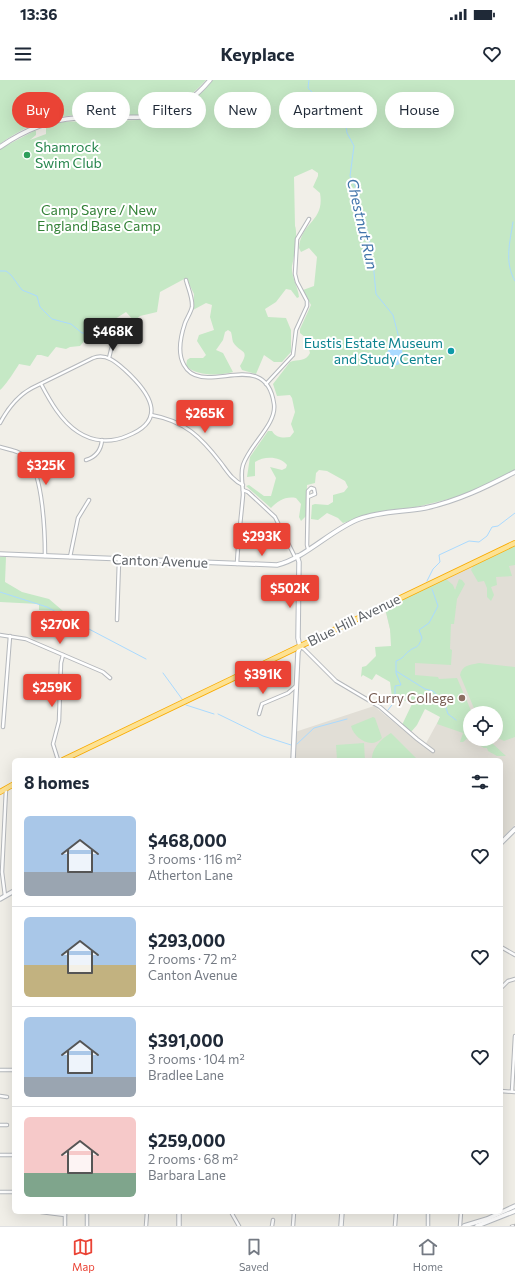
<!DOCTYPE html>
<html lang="en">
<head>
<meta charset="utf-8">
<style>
	:root { --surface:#fff; --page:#f6f6f7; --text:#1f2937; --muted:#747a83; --line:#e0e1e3; --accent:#ea4335 }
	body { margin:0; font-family:Commissioner,sans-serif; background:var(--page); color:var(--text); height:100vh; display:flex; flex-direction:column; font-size:15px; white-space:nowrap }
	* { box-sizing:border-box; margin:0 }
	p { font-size:13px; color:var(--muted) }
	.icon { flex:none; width:22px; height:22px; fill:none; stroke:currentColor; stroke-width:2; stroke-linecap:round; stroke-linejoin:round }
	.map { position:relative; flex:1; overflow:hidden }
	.side { position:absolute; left:12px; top:678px; width:491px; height:456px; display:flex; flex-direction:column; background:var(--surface); border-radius:6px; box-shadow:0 4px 16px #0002 }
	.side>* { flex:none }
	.top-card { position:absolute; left:12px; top:12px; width:491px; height:36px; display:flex; gap:8px }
	.tools { position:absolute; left:463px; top:626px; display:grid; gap:8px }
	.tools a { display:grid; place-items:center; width:40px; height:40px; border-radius:50%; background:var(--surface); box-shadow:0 4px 16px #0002; font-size:20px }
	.price { position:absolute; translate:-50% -34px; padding:0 9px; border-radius:4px; background:var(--accent); color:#fff; font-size:13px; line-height:26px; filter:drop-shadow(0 1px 2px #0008) }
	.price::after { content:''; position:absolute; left:50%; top:24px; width:12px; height:9px; margin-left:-6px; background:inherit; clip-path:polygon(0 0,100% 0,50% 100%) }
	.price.active { background:#222; color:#fff }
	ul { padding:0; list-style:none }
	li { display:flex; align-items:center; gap:12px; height:100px; padding:0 12px }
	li+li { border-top:1px solid var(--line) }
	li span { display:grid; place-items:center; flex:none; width:112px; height:80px; border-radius:6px; color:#555 }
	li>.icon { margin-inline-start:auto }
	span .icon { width:48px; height:48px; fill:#fffc; stroke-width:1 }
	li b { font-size:17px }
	h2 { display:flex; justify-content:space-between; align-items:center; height:48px; padding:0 12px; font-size:17px }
	.chip { padding:0 14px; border-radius:18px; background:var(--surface); box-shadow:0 4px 16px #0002; font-size:14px; line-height:36px }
	.chip.active { background:var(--accent); color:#fff }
	.status { display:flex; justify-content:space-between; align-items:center; height:28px; padding:0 20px; background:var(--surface); direction:ltr }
	.status svg { height:11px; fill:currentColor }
	header { display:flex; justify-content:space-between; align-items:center; height:52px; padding:0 12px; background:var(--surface); font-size:18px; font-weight:700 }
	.tab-bar { display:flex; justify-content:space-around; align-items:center; height:56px; border-top:1px solid var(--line); background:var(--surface); font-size:11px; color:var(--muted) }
	.tab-bar a { display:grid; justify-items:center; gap:2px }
	.tab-bar .active { color:var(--accent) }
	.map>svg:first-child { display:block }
	.education { fill:#e1ded6; fill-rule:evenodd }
	.green { fill:#c5e8c5 }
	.water { fill:#aadaff }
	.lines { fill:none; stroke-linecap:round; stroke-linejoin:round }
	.stream { stroke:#aadaff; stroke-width:1 }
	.street-casing { stroke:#b5b8bc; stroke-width:4.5 }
	.secondary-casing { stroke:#b6babf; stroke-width:5.5 }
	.highway-casing { stroke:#f9ab00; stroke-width:6 }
	.street { stroke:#fff; stroke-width:2.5 }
	.secondary { stroke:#fff; stroke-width:3.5 }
	.highway { stroke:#fde293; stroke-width:4.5 }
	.rail-casing { stroke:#b6b7b8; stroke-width:2.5 }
	.rail { stroke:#fff; stroke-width:1; stroke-dasharray:3; stroke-linecap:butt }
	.leisure-dot { fill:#2e9e5b; stroke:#fff; stroke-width:1.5 }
	.culture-dot { fill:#0f9aa8; stroke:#fff; stroke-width:1.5 }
	.education-dot { fill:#8d6e63; stroke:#fff; stroke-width:1.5 }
	.labels { text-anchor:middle; stroke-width:4; stroke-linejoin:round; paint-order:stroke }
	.leisure-label { font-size:14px; fill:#27864d; stroke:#fff; text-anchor:start }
	.park-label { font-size:14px; fill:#348238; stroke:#fff }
	.culture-label { font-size:14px; fill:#0d838f; stroke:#fff; text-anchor:end }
	.street-label { font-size:14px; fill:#5f6368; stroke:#fff }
	.education-label { font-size:14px; fill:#785e54; stroke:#fff; text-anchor:end }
	.water-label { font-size:15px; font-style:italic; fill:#4174aa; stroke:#fff }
</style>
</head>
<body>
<div class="status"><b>13:36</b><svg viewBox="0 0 49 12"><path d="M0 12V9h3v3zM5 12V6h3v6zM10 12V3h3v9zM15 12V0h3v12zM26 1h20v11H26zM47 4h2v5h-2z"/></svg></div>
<header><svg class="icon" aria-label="menu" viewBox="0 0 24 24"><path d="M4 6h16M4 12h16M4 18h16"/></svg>Keyplace<svg class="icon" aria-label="heart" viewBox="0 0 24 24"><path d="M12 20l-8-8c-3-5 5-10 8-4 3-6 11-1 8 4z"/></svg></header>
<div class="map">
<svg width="515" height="1146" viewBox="0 0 515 1146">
	<rect width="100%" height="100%" fill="#f1efe8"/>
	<path class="education" d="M515,466V745L501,759V680H294L295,652L374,626L424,667L442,634L401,596L385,528ZM470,633H496V659H470Z"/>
	<g class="green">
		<path d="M0,0H206C159,52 126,29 67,36C43,38 19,50 0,64Z"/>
		<path d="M213,0H515V390L486,406L453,418L416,427L383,431L343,443L338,438L327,433L318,440L311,439L312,425L315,424L328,425L333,422V415L344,412L348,407L345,401L327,391L319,390L316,393L315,403L307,405L306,436L301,441L299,437L301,424L296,418C285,416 278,421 271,428L246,406L249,405L264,416H271L276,398L270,387L282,390L286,388L287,385C280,376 264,376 255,382V396L247,397L250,377L268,351H272C276,358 283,358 290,357L294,352L291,344L295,332L292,318L290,315L277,316L273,304L290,282C298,279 306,282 310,273L306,258L300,253V249L311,225L303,210L314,206L317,177L309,168L301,172L299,168C301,141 325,142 320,113L313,107L318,96V93L312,89L294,97L295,146C298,152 294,178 292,186C291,197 298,206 299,217L297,218L291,210L286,209L276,222L265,229L268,237L286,238L291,250V272L282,282H274L264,275L256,294L242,290L240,286C251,268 240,274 233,262C232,259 232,255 231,252L228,250L225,252L223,260L216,270L223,273L233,292C219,296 197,296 186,286L187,280L190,278H203L206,275L197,261L199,255L214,250L210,237L212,225L206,223L193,230L194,214L186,198L160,212L157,232L140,236L134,241L126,232L115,239L103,240L98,244V253L87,258L80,266L70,267L66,269L56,267L48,277L41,275H37L30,286L19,284C17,288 3,309 0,310V69L34,51H36V55L30,60L46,54V47C58,41 73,41 85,42C92,42 99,39 107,40C153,42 182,38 213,0Z"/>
		<path d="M515,466V485L509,486L512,496L496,497L497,505L491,507L494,515L491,521L487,517V508L484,501L478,502L471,490L473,486Z"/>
		<path d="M0,477H6L5,502L22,512L49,519L63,531L39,530V524L0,522Z"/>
		<path d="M446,499L453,505L455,510L459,499L462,500L465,504L457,519L454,544H451L450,569L452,570L451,585L415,583V595L438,597L439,599L457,598L472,633H470V656L463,662H460L463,653L437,644L440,637L425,629L417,645L411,652L402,645L412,624L399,618L396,620L392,617L390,602L376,594L372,600L363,595L361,597L362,587L366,586L376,576L375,567L391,566L390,549L385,528Z"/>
		<path d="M479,583L515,587V657L504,661L496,657V633H476L460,595C462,585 470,585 479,583Z"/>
		<path d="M373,637L375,638L382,658C371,670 354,658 351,646Z"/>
		<path d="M391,653L418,680H372C371,669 382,658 391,653Z"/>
		<path d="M473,659H491L493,664L506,676H497L488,671L487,668H484L472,661Z"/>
		<path d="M364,663L365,680H337L336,665Z"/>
	</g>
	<path class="water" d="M399,265L402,268L403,280L398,285H392L386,281V274L390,267Z"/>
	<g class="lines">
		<g class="stream">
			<path d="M309,0L308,8L323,23L344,31L347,53L354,66L350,96L357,110L372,171L376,214L393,235L400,262L399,266"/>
			<path d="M513,142C510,162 504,182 515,201"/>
			<path d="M0,191H6L11,195L22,210L37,216L40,227L52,239L71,244L82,253H88"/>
			<path d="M427,501L433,489L440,482L439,475L469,461L479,462L487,456L492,447L498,446L515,433"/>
			<path d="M0,512L47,527L146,579"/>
			<path d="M396,591L425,609L433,611L444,622L448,634L456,640"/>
			<path d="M163,593L182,619"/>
			<path d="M186,625L214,634"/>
			<path d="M388,630L395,621V606L401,605L396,593V581C404,578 403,576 409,571C417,565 417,570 422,558L419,550L429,543L438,526L432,509"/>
			<path d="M218,634L263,656L291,665"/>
			<path d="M297,664L314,648L347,639"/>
		</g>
		<defs>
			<g id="street">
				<path d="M186,200C188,208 193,218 192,227C191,232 187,238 185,243C181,255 177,273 184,285C202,319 266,265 274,324C277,344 250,364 243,385C240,394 243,405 243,415C241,438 238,461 237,484"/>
				<path d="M109,278L112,266"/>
				<path d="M266,304L293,275L296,250L307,226V221L297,202L295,194L297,159L309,139"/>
				<path d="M151,335C185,341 201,357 221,383C227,391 233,401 243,405"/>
				<path d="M0,343C8,328 17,316 32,308L93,278C106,273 116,282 125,290C149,312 169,340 127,356C111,363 93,362 78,352C61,341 50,321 41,304"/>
				<path d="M0,367C10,370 21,371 28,379C43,395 45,454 45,476"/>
				<path d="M86,380C96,377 101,371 102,360"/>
				<path d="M243,410L248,412L275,437L295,477"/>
				<path d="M308,469L307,465L308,411L311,408L314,409L315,414L308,417"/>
				<path d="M70,477L78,438L89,420"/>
				<path d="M117,540L119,480"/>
				<path d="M0,555L26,559L103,592L110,598"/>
				<path d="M300,567L304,569L336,601L380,627L417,659L433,671"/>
				<path d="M259,634L262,624L288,613L296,606"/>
				<path d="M3,647L10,556"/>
				<path d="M58,680L53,664L59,641L61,583L63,575"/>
				<path d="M5,816L2,792L6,709"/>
				<path d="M501,867L515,875"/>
				<path d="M501,908L508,901L515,899"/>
				<path d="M0,990H14"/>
				<path d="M501,1011L515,1012"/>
				<path d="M512,1011L515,956"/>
				<path d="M0,1016L7,1017"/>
				<path d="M0,1045H7"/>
				<path d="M0,1075H14"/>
				<path d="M0,1112H12"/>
				<path d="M41,1132L65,1135"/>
				<path d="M231,1132L239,1146"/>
				<path d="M65,1146V1132"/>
				<path d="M87,1146V1132"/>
				<path d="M146,1146L147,1132"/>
				<path d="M272,1146L273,1140"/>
				<path d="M293,1146L294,1132"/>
				<path d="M395,1146L396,1132"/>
				<path d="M428,1146V1132"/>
				<path d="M460,1146L461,1132"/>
			</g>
			<g id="secondary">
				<path d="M0,67C23,51 48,40 76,38C133,32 165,53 210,0"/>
				<path d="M0,474L277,485C304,479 332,449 359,439C380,431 403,432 425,428C458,421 486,407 515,392"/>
				<path d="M293,680L298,572L300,567L298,558L299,482L297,476"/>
				<path d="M501,763L515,749"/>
				<path d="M0,819L14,811"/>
				<path d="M179,1146V1132"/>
				<path d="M341,1146L342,1132"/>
				<path d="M464,1146L487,1139L515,1126"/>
				<path d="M477,1146L515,1131"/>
			</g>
			<g id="highway">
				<path d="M63,680L515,463"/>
				<path d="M0,712L14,704"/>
			</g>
		</defs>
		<use href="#street" class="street-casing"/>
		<use href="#secondary" class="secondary-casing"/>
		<use href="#highway" class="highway-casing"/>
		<use href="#street" class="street"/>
		<use href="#secondary" class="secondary"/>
		<use href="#highway" class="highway"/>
		<defs>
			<path id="rail" d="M511,1146L515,1145"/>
		</defs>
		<use href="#rail" class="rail-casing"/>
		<use href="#rail" class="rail"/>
	</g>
	<circle class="leisure-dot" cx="27" cy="75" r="4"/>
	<circle class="culture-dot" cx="451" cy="271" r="4"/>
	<circle class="education-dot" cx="462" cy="618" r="4"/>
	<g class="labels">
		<g class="leisure-label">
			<text x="35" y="72">Shamrock<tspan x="35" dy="16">Swim Club</tspan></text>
		</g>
		<g class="park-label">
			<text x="99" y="135">Camp Sayre / New<tspan x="99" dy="16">England Base Camp</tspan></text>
		</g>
		<g class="culture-label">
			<text x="443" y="268">Eustis Estate Museum<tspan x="443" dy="16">and Study Center</tspan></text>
		</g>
		<g class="street-label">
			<text transform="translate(160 481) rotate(2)" y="5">Canton Avenue</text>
			<text transform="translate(354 540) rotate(-26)" y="5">Blue Hill Avenue</text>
		</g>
		<g class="education-label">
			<text x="454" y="623">Curry College</text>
		</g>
		<g class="water-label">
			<text transform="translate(362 144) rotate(77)" y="5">Chestnut Run</text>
		</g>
	</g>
</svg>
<div class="tools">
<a><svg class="icon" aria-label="locate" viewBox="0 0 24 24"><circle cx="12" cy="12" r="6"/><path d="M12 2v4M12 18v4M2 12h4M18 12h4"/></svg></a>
</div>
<b class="price active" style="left:113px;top:272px">$468K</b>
<b class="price" style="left:205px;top:354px">$265K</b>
<b class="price" style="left:46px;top:406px">$325K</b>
<b class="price" style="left:262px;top:477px">$293K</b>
<b class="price" style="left:290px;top:529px">$502K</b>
<b class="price" style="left:60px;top:565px">$270K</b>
<b class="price" style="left:263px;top:615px">$391K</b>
<b class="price" style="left:52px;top:628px">$259K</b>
<div class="top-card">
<a class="chip active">Buy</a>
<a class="chip">Rent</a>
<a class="chip">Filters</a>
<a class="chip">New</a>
<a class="chip">Apartment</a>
<a class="chip">House</a>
</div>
<section class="side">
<h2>8 homes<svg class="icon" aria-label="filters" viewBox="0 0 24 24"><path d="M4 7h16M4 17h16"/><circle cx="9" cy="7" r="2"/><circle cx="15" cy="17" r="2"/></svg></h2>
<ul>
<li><span style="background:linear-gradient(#a9c7e8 70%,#9aa5b1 0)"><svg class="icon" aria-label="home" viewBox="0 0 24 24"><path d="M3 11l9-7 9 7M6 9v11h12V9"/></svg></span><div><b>$468,000</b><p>3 rooms · 116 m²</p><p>Atherton Lane</p></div><svg class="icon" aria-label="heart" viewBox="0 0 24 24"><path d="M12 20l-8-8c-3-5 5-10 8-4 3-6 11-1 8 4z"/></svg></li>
<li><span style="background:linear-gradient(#a9c7e8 60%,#c2b280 0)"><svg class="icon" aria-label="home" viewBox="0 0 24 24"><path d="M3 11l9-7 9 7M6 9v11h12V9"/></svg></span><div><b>$293,000</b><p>2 rooms · 72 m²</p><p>Canton Avenue</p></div><svg class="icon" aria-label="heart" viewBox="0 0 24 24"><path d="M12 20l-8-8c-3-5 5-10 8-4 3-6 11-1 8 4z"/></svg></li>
<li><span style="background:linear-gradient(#a9c7e8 75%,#9aa5b1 0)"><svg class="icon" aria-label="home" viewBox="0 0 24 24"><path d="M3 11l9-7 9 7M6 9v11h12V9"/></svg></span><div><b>$391,000</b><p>3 rooms · 104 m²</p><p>Bradlee Lane</p></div><svg class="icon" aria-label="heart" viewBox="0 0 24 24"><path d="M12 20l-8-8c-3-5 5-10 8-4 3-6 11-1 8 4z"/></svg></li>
<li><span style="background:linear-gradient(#f6c9c9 70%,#7fa58c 0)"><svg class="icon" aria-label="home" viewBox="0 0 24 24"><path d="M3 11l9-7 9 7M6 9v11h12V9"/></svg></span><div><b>$259,000</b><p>2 rooms · 68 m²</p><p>Barbara Lane</p></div><svg class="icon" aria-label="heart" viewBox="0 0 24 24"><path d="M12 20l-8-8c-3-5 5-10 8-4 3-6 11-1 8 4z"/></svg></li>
</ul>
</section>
</div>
<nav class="tab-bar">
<a class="active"><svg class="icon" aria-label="map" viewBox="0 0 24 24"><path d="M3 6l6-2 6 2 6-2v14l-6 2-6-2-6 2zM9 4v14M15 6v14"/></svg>Map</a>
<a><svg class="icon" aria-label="saved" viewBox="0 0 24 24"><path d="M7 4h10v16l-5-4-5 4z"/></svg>Saved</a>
<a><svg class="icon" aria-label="home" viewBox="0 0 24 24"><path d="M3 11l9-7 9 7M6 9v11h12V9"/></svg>Home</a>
</nav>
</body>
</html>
